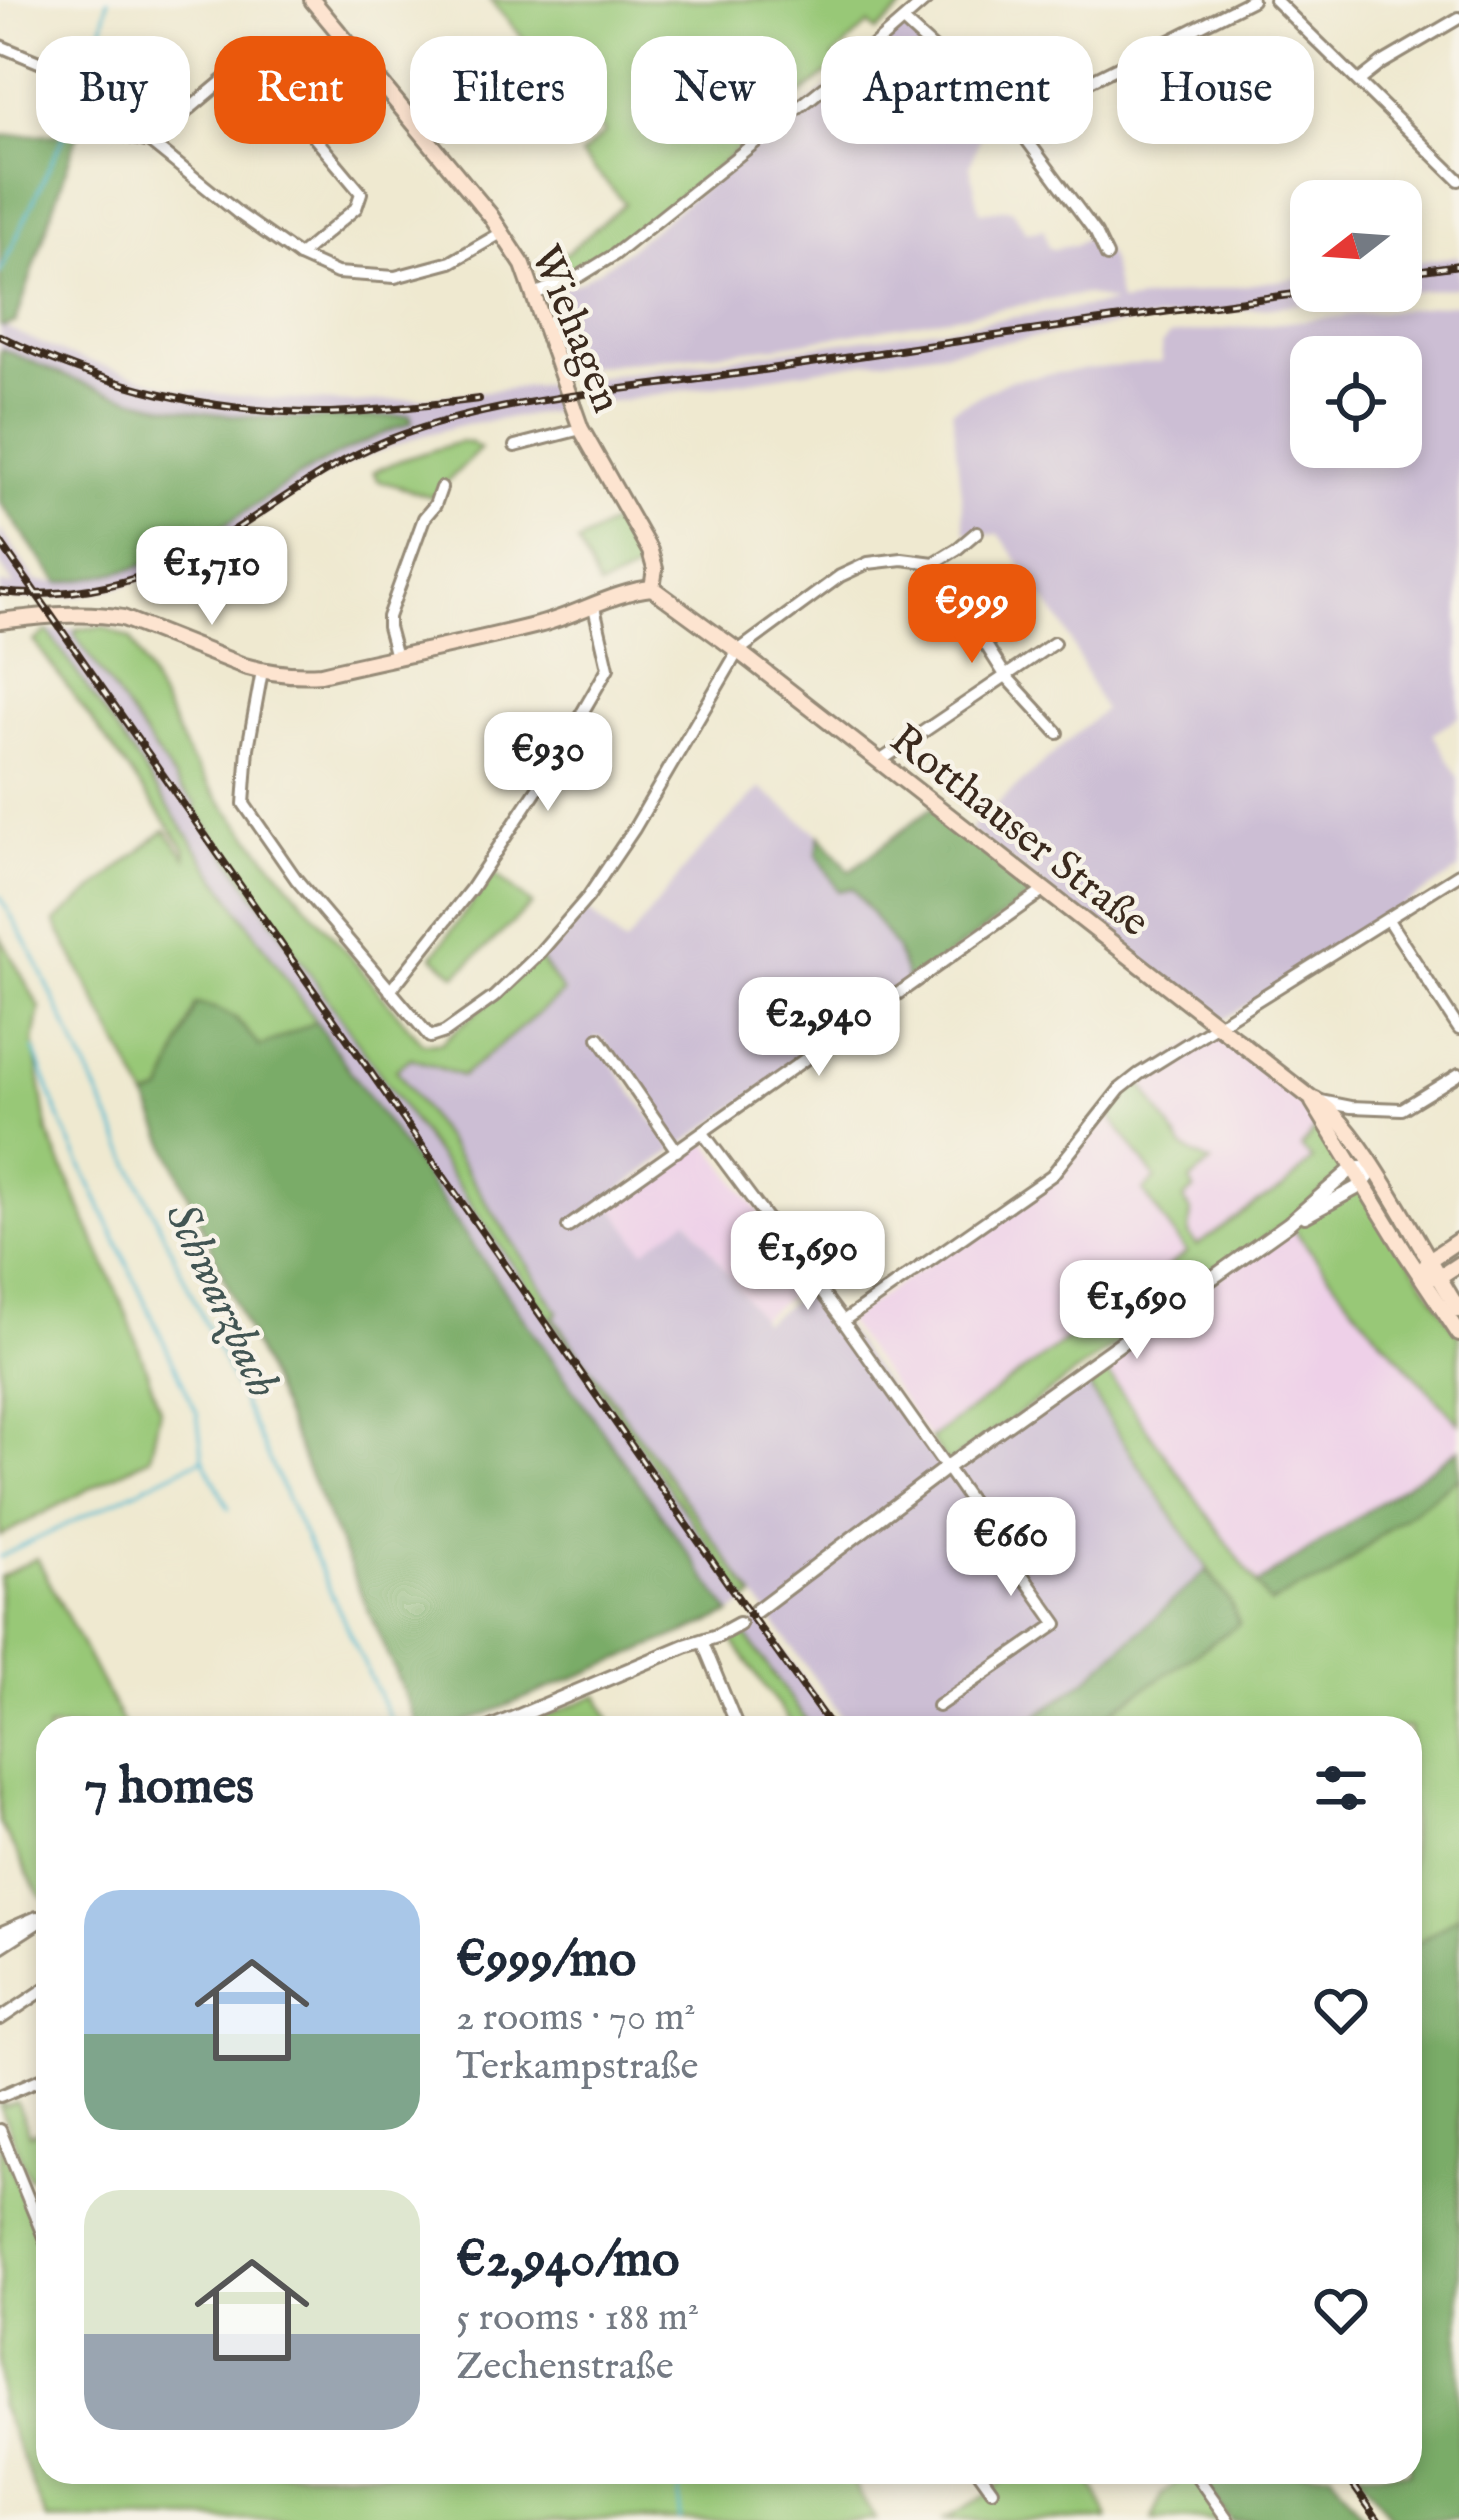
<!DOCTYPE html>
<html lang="en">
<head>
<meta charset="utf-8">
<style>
	:root { --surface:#fff; --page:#f6f6f7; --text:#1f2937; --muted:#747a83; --accent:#ea580c }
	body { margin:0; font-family:"IM FELL English",serif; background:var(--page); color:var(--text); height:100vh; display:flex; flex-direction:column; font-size:45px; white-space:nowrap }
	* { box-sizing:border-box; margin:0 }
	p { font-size:39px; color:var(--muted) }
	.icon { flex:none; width:66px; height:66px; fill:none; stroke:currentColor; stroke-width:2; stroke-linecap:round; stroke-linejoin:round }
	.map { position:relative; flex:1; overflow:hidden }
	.details { position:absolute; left:36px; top:1716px; width:1386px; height:768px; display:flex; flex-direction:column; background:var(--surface); border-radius:36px; box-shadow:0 6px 18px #0003 }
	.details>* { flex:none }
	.top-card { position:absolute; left:36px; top:36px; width:1389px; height:108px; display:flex; gap:24px }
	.needle { width:78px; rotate:253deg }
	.tools { position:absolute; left:1290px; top:180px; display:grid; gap:24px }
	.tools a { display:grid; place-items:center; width:132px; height:132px; border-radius:24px; background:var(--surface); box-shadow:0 6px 18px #0003; font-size:60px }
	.price { position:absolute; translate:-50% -102px; padding:0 27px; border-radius:24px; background:#fff; color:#222; font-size:39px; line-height:78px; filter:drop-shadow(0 3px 6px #0008) }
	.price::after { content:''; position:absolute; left:50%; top:72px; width:36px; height:27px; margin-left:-18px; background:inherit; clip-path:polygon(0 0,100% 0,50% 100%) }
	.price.selected { background:var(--accent); color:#fff }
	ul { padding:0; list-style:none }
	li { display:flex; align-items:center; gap:36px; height:300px; padding:0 48px }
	li span { display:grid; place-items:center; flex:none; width:336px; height:240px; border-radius:36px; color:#555 }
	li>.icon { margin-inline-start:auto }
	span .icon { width:144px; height:144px; fill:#fffc; stroke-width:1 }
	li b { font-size:51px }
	h2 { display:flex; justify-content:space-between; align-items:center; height:144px; padding:0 48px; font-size:51px }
	.chip { padding:0 42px; border-radius:36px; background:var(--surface); box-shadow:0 6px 18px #0003; font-size:42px; line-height:108px }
	.chip.selected { background:var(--accent); color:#fff }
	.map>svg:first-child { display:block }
	.built { fill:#eed0e8 }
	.industrial { fill:#ccbed4; fill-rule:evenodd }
	.green { fill:#98c877; stroke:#6a794a; stroke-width:3 }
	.forest { fill:#7aac68; stroke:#5a6b43; stroke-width:3 }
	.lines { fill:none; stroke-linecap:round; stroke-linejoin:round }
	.stream { stroke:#52b9d0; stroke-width:3 }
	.minor-casing { stroke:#958a77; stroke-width:16 }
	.tertiary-casing { stroke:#958a77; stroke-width:18 }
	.secondary-casing { stroke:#958a77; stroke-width:20 }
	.minor { stroke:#fff; stroke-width:10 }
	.tertiary { stroke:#fff; stroke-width:12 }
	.secondary { stroke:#fde4d0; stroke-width:14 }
	.rail-casing { stroke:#3b2a1e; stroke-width:8 }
	.rail { stroke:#f7f3e8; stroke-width:3; stroke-dasharray:9; stroke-linecap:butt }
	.labels { text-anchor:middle; stroke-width:9; stroke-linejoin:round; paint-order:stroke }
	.street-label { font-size:42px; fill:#3b2a1e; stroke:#f7f3e8 }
	.water-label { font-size:45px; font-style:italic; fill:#425553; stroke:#f7f3e8 }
</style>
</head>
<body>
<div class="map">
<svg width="1459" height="2520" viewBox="0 0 1459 2520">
	<rect width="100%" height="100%" fill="#f7f3e8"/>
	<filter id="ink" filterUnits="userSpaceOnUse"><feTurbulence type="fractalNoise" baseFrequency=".00833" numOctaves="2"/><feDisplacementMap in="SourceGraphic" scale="24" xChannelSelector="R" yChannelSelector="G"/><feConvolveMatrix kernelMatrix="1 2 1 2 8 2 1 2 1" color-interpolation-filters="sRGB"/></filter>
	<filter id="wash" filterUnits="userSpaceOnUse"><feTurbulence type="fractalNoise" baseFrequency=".004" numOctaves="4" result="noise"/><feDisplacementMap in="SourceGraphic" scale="48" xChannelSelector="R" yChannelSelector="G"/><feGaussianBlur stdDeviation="2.7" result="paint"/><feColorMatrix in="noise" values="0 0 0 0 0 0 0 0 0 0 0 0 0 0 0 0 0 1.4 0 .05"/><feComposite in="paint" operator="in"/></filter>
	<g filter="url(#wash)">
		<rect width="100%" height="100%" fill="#efe9d0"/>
		<g class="built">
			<path d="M1218,1028L1309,1099L1322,1121L1312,1160L1284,1188L1259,1202L1197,1246L1189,1234L1191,1212L1184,1199L1189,1181L1183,1149L1138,1077Z"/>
			<path d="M1106,1110L1156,1179L1143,1191L1188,1253L930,1439L846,1321L1054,1176Z"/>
			<path d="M703,1137L811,1281L760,1318L689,1220L644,1251L609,1202Z"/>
			<path d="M1290,1225L1367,1322L1459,1423V1449L1257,1585L1102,1365Z"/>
		</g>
		<g class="industrial">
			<path d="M904,25L991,104L970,166L980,212L1008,208L1013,210L1026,232L1044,229L1048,247L1053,249L1075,245L1094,232L1110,258L1119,303L1311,276V291H1401V264L1459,256V287L1160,319L826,368L586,406L578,380L1114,303L1085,294L779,346L574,368L549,293L581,281L616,259Z"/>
			<path d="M1459,303V716L1433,734L1459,778V870L1220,1022L969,829L1103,710L1064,627L1000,535L965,533L952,409L1009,380L1078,370L1162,362L1161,344L1171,335ZM1311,357H1401V447H1311Z"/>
			<path d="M0,325L68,355L183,390L261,398L352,403L425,398L550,384L559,411L461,425L418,437L364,457L326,475L178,566L127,585L78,596L17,600L0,598V584L14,586L0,565V529L36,581L59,583L224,527L287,483L349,446L412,421L409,415L318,421L193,412L102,390L0,348Z"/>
			<path d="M76,629L75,636L181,789L189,794L195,802L196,810L748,1602L731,1614L316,1022L48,631Z"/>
			<path d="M760,788L820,835L817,854L853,888L896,948L909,984L679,1147L603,1039L593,1036L674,1150L607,1199L644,1250L688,1219L763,1322L815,1286L942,1464L1084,1377L1105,1414L1207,1570L1086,1681L1020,1728H850L553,1316L557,1312L458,1158L396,1068L411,1057L462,1076L539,958L583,906L625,945L697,853Z"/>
			<path d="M761,1620L838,1728H811L744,1632Z"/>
		</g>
		<g class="green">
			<path d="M490,0H912L876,32L869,24L833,58L838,64L694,187L582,268L555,278L540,261L568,252L625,203L581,155L605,133Z"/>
			<path d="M460,442L471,443L480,449L432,497L378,480L373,472L401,460Z"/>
			<path d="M618,520L645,567L599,588L578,543Z"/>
			<path d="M104,627L131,639L190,759L213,792L422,1043H441L539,958L563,993L462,1076L411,1058L396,1069L458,1158L558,1312L554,1317L754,1597L748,1602L196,810L195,802L181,789L75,635L76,629Z"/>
			<path d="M48,631L316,1022L260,1048L236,1018L196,1005L163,1092L147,1099L55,922L165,830L186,857L185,848L34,641Z"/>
			<path d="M494,873L532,905L456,975L433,956Z"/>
			<path d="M0,936L40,1008L34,1041L48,1133L128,1317L160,1409L150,1457L0,1536Z"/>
			<path d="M1138,1077L1183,1148L1211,1163L1190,1181L1194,1190L1184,1199L1191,1212L1189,1234L1197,1246L1259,1202L1284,1188L1312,1160L1301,1148L1322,1121L1351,1167L1286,1223L948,1464L930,1439L1187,1253L1143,1191L1156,1179L1106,1110Z"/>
			<path d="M1362,1187L1459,1336V1423L1367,1322L1290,1225Z"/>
			<path d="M1102,1365L1270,1603L1297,1588L1327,1579L1386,1530L1459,1477V1915L1410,1948V1728H1099L1116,1708L1239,1624L1230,1602L1105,1414L1084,1377Z"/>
			<path d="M37,1558L125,1728H48V1902L38,1893L0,1823V1577Z"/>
			<path d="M744,1632L811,1728H794L732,1640Z"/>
			<path d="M598,1695L614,1728H518Z"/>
			<path d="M2,2101L5,2107L17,2102L30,2134L48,2127V2171L29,2178L0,2106Z"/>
			<path d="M0,2140L48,2258V2472H847L875,2520H47L0,2405Z"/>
			<path d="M1016,2472H1085L1098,2495L1108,2520H944L984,2497Z"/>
			<path d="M1188,2472H1193L1223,2517L1220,2520H1153L1162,2495Z"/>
		</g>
		<g class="forest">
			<path d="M78,133L16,322L3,327L0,325V136Z"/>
			<path d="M2,349C36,363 71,380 106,391C212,422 301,422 410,415L412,422C368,439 327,458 287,484C248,509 211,538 167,556C132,571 97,577 59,583L0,502V355Z"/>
			<path d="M933,807L1038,891L909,984L896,948L853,888L839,891L817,854L820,835L850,871Z"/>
			<path d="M196,1004C232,1009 238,1021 260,1047L316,1022L731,1614L452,1728H419L147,1099L163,1092Z"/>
			<path d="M1459,1449V1477L1386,1530L1327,1579L1297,1589L1270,1604L1257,1585Z"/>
			<path d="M1207,1570L1230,1602L1239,1624L1116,1708L1099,1728H1020L1086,1680Z"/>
			<path d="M1459,1915V2520H1392L1358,2472H1410V1948Z"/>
			<path d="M1196,2472H1331L1365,2520H1230Z"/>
		</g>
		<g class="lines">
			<g class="stream">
				<path d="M0,273L78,105L97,54L108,0"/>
				<path d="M0,896L34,956L394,1728"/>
				<path d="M34,1049L63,1126L197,1413L203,1458L229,1509"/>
				<path d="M0,1557L203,1458"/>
				<path d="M679,2520L680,2472"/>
			</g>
		</g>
	</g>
	<g filter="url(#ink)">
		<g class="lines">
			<defs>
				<g id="minor">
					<path d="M1275,0L1459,180"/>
					<path d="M903,21L1012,120L1096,233L1107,256"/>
					<path d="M0,46L46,65"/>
					<path d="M1359,81L1382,63L1459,18"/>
					<path d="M1012,120L1252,0"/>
					<path d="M125,136L150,142L238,213L299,256L337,273L395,277L451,262L503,232"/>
					<path d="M150,142L249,59L361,193L356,208L299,256"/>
					<path d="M534,294L580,276L614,255L847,69L926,0"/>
					<path d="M515,446L581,429"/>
					<path d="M934,563L1005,675L1058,733"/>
					<path d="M396,657L388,627V617L424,518L435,505L441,488"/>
					<path d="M262,671L248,748L244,804L296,879L430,1037L445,1032L494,997L537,956L588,897L634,829L738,651L840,576L868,563L902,559L934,563L957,549L977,532"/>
					<path d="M880,761L1054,643"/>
					<path d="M1388,920L1459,1029"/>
					<path d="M390,991L471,889L545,777L608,668L594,607"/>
					<path d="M599,1038L677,1151"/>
					<path d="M1321,1101L1351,1107L1402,1109L1459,1074"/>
					<path d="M703,1133L843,1321L1057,1624L938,1706"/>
					<path d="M568,1227L1043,891"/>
					<path d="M843,1321L1052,1175L1120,1089L1139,1074L1459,874"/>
					<path d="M702,1641L738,1728"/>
					<path d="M0,2019L48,1987"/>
					<path d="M0,2096L48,2076"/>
					<path d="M0,2130L48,2247"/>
					<path d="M979,2472L992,2490"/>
					<path d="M1194,2472L1228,2520"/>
				</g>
				<g id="tertiary">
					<path d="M1305,1216L1362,1185L1368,1177"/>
					<path d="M756,1611L947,1467L1288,1224L1353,1168H1374"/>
					<path d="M490,1728L685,1646L717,1636L739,1624"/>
					<path d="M0,1934L37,1918"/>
					<path d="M0,1946L48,1915"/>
				</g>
				<g id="secondary">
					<path d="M312,0L490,215L523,265L581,429L650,551L655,569L652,588"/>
					<path d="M0,621C40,616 83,611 123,618L244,666C269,673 295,676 321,674C393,657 467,643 538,625C577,615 613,592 652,588L738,651L1311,1098C1355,1113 1429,1266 1459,1310"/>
					<path d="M1313,1102L1406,1254L1459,1334"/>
					<path d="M1425,1268L1429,1260L1459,1240"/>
					<path d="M1432,1277H1439L1459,1264"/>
				</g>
			</defs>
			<use href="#minor" class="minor-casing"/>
			<use href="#tertiary" class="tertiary-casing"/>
			<use href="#secondary" class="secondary-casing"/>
			<use href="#minor" class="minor"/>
			<use href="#tertiary" class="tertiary"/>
			<use href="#secondary" class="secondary"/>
			<defs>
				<g id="rail">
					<path d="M1401,273L1459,265"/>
					<path d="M0,336C101,386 218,415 331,413C381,411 430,405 479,399"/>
					<path d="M0,542L743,1605L832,1728"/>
					<path d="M0,592C72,600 146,582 209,546C269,510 323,466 388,440C496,398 621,391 735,374C929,346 1124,316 1319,291"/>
					<path d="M1344,2472L1378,2520"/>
				</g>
			</defs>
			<use href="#rail" class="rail-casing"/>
			<use href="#rail" class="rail"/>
		</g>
	</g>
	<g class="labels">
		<g class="street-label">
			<text transform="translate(578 328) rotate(68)" y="15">Wiehagen</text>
			<text transform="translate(1021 829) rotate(38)" y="15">Rotthauser Straße</text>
		</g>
		<g class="water-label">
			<text transform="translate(224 1299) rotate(65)" y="16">Schwarzbach</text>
		</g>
	</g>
</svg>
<div class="tools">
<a><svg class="needle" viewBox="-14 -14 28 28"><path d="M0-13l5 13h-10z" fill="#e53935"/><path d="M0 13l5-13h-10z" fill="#747a83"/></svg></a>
<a><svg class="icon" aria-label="locate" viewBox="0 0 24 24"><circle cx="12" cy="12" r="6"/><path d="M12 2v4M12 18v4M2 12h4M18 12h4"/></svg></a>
</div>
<b class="price" style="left:212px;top:628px">€1,710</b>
<b class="price selected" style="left:972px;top:666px">€999</b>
<b class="price" style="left:548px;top:814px">€930</b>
<b class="price" style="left:819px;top:1079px">€2,940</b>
<b class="price" style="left:808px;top:1313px">€1,690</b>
<b class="price" style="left:1137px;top:1362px">€1,690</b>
<b class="price" style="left:1011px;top:1599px">€660</b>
<div class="top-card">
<a class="chip">Buy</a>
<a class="chip selected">Rent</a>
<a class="chip">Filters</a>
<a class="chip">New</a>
<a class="chip">Apartment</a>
<a class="chip">House</a>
</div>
<section class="details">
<h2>7 homes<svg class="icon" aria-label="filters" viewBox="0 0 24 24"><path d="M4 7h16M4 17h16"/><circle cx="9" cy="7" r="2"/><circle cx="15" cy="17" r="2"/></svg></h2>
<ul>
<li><span style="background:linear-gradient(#a9c7e8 60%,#7fa58c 0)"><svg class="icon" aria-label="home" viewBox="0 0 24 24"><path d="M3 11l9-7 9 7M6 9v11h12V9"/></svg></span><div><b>€999/mo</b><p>2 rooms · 70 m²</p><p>Terkampstraße</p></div><svg class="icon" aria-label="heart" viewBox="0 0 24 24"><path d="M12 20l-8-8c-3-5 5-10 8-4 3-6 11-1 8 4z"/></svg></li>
<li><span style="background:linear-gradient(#dfe7d0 60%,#9aa5b1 0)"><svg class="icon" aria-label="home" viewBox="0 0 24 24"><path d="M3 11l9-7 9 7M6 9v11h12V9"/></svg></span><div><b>€2,940/mo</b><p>5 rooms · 188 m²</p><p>Zechenstraße</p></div><svg class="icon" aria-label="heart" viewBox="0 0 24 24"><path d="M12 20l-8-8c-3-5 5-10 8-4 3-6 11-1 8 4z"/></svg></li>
</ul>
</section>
</div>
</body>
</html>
